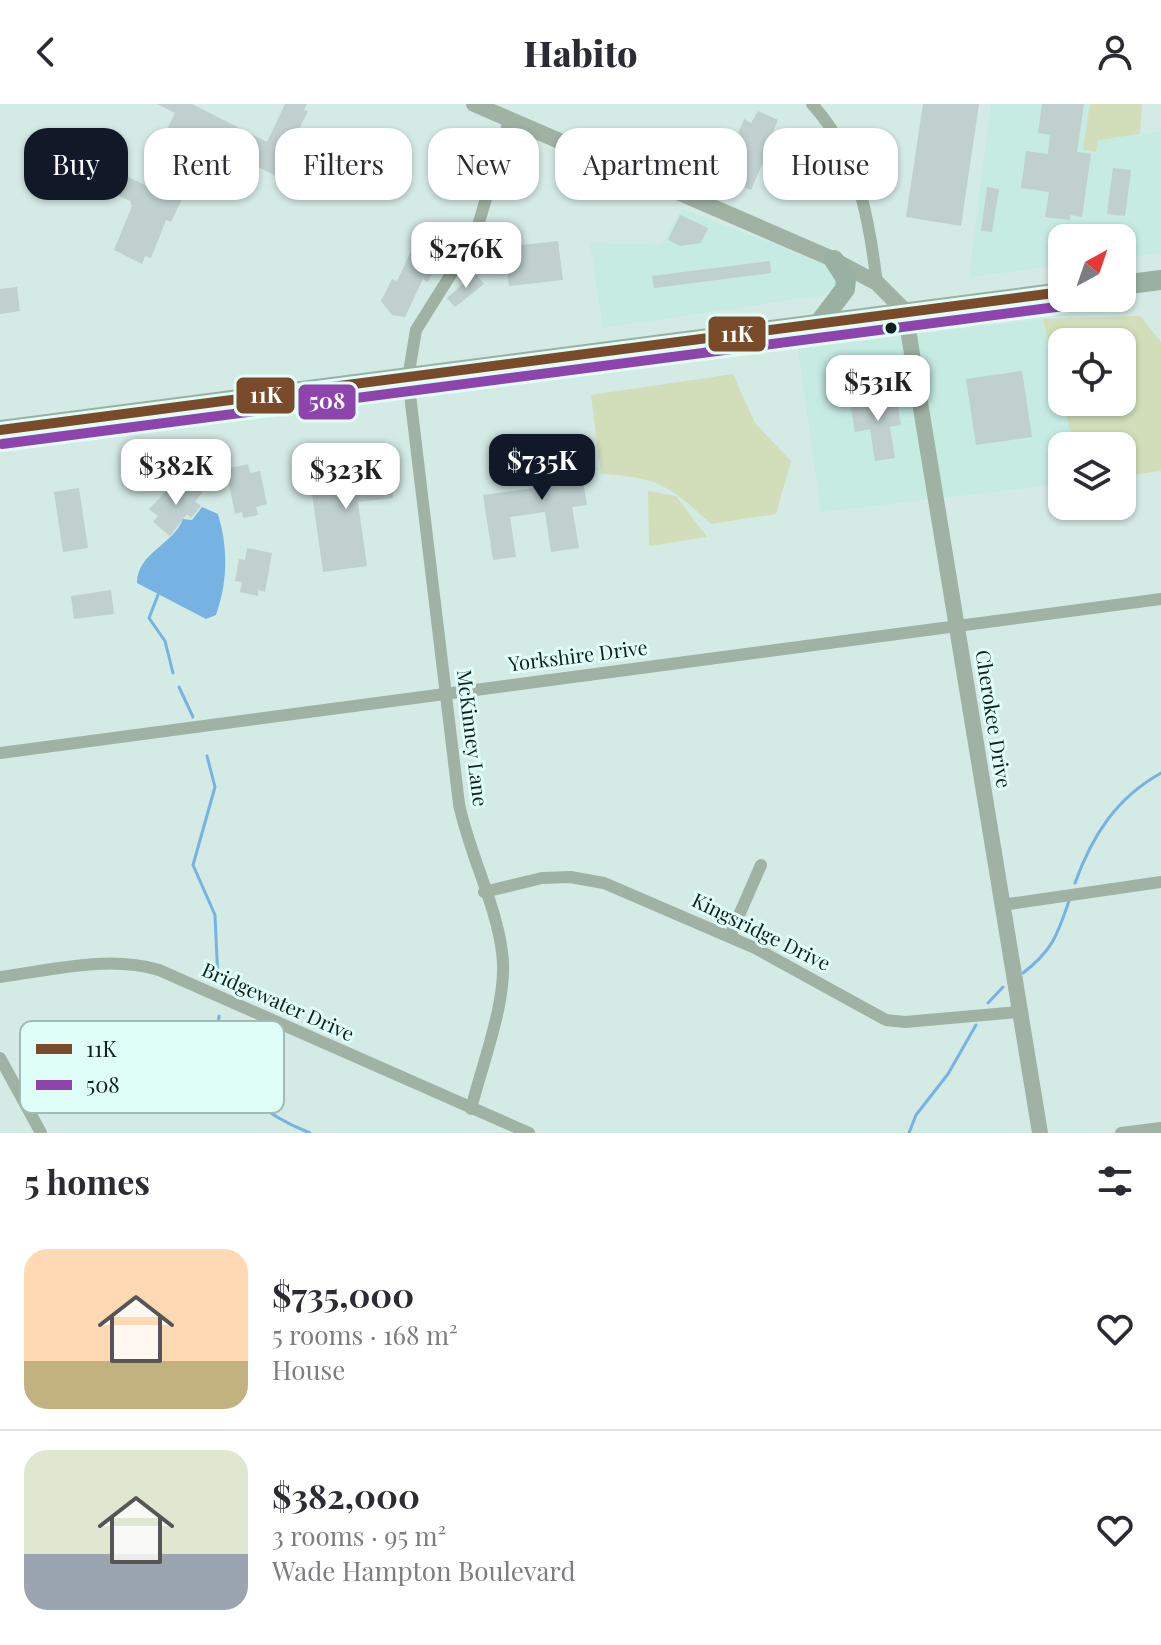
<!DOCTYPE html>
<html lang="en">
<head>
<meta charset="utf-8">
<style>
	:root { --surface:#fff; --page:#f7f7f7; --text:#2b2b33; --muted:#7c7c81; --line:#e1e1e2; --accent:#111827 }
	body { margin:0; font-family:"Playfair Display",serif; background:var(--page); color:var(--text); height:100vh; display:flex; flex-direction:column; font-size:30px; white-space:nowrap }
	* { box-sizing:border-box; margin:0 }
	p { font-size:26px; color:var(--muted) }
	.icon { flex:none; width:44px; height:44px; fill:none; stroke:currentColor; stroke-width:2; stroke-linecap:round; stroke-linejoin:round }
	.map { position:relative; height:1029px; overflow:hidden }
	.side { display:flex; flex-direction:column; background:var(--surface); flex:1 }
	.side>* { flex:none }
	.banner { position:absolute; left:24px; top:24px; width:1114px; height:72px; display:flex; gap:16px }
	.needle { width:52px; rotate:40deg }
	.fabs { position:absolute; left:1048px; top:120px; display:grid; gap:16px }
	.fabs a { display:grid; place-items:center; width:88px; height:88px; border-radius:16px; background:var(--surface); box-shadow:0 2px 6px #0004; font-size:40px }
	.price { position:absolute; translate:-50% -68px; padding:0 18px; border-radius:16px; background:#fff; color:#222; font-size:26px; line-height:52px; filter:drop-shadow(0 2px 4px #0008) }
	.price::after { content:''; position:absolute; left:50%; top:48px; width:24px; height:18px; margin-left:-12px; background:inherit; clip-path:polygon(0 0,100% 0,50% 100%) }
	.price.selected { background:var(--accent); color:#fff }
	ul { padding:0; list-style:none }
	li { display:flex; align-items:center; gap:24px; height:200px; padding:0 24px }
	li+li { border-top:2px solid var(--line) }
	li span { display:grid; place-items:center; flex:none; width:224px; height:160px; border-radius:24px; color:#555 }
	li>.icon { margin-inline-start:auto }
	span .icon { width:96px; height:96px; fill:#fffc; stroke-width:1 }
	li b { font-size:34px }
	h2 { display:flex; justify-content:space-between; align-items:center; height:96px; padding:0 24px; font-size:34px }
	.chip { padding:0 28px; border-radius:24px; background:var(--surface); box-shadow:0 2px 6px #0004; font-size:28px; line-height:72px }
	.chip.selected { background:var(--accent); color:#fff }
	header { display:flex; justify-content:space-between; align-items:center; height:104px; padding:0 24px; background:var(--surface); font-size:36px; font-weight:800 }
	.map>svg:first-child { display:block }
	.built { fill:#c5ebe2 }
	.green { fill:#d1deb9 }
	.water { fill:#77b3e2 }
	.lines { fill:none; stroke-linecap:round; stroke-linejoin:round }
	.stream { stroke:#77b3e2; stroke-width:3 }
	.building { fill:#bfd0cf }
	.minor { stroke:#9fb2a3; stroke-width:12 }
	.tertiary { stroke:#9fb2a3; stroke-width:16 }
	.primary { stroke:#98b1a2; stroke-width:20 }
	.bus-1-casing { stroke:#dffef7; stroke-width:16 }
	.bus-2-casing { stroke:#dffef7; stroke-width:16 }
	.bus-1 { stroke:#7a4b2a; stroke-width:10 }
	.bus-2 { stroke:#8e44ad; stroke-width:10 }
	.bus-dot { fill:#101f1c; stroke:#dffef7; stroke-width:3 }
	.labels { text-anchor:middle; stroke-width:6; stroke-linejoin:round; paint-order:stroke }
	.street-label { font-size:20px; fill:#101f1c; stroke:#dffef7 }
	.key { fill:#dffef7; stroke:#a1bbb5; stroke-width:2 }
	.key-label { font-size:22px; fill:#101f1c }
	.line-badge { stroke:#dffef7; stroke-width:3 }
	.badge-label { font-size:22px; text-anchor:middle; font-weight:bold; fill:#fff }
</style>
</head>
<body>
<header><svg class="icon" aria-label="back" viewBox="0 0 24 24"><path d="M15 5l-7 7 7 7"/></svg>Habito<svg class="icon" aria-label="person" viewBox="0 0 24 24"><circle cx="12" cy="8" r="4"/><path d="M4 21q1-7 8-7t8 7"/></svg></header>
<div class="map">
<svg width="1161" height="1029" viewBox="0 0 1161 1029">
	<rect width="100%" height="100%" fill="#d4eae5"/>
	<g class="built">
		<path d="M991,0H1090L1084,45L1096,48L1098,36L1161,27V149L1122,154V134H1062V161L969,173Z"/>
		<path d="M682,105L862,174L823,191L603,224L590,139L662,141Z"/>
		<path d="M1043,215L1074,342H1062V380L821,408L798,245Z"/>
	</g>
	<g class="green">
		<path d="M1090,0H1142L1140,30L1098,36L1096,48L1083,46Z"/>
		<path d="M1140,212L1161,238V367L1122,372V342H1074L1063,298H1122V238H1062V293L1043,215Z"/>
		<path d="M733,270L755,319L791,357L776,410L711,420C668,381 659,373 601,370L591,291Z"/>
		<path d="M648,387L676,392L707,433L649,442Z"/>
	</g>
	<path class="water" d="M202,403L218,410C228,443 228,477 216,511L206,515L137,479C137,449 173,441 183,415L192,416Z"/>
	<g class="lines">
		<g class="stream">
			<path d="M158,491L149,514L165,537L173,569"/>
			<path d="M179,583L193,613"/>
			<path d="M207,652L215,683L193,761L215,811L218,877"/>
			<path d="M1075,779C1092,732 1116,694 1161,669"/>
			<path d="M1023,869C1053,846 1057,831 1069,797"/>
			<path d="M988,899L1003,883"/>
			<path d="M219,912C210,971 260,1009 310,1029"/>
			<path d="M909,1029L916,1011L948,970L976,921"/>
		</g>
	</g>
	<g class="building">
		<path d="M157,0H192L267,38L285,0H307L304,6L308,7L288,47L306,56L294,81L234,51L231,57L183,33L168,23L175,9Z"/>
		<path d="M923,0H979L961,122L906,113Z"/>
		<path d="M1042,0H1084L1077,48L1091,50L1082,113L1070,111V116L1045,113L1049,88L1021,84L1026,47L1048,50L1050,31L1038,29Z"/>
		<path d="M758,7L778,16L773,28L776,29L751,86L739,81L738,85L718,76L720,72L711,68L726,35L734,39L744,15L751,19Z"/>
		<path d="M347,29L381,42L377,52L343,39Z"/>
		<path d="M154,48L190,62L176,92L182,95L171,118L166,116L151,154L145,152L142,160L114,146L132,102L130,97L111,88L120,69L147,82L156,65L147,61Z"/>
		<path d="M1113,64L1131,66L1125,112L1107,110Z"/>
		<path d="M987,83L999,85L992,128L981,127Z"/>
		<path d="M680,111L708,124L701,139L680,142L668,136Z"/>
		<path d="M558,137L563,176L509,182L504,143Z"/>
		<path d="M414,141L440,154L428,178L423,175L405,213L392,211L381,197L392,175L397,177Z"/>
		<path d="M770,157L771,169L654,184L652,172Z"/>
		<path d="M475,169L484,180L455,203L447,194Z"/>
		<path d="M17,183L20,207L0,210V185Z"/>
		<path d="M1022,267L1032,333L976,341L966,275Z"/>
		<path d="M896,291L901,321L890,323L895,354L875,357L870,325L855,328L850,298Z"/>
		<path d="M586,342L589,364L581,365L587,401L572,403L579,444L551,448L545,408L510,413L516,453L493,456L483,391L541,383L536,348Z"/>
		<path d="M388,358L393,394L358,398L367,462L323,468L309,368Z"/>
		<path d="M248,360L250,369L260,367L267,400L256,403L258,411L243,414L242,408L235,410L226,365Z"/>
		<path d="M189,377L203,388L195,397L201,402L191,414L187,410L170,432L153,418L158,412L149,405L173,380L182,387Z"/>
		<path d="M79,384L88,444L63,448L54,388Z"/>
		<path d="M247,444L272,449L265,488L258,486V492L240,488L242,478L235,477L239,455L245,456Z"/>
		<path d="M111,486L114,510L74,515L71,492Z"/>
	</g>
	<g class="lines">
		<g class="minor">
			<path d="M812,0C859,52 868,112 877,179"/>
			<path d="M0,649L1161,495"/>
			<path d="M484,788L542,774L570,773L604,779L755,844L886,916L905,918L1019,908"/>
			<path d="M1002,801L1161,778"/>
			<path d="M730,832L761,761"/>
			<path d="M0,873C52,866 108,851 159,866L529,1029"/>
			<path d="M0,954L41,1029"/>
			<path d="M471,1005C482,960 509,893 502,848C496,800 469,749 459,700L408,274L416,226L475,132L509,16"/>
			<path d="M1121,1029L1161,1024"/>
		</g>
		<path class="tertiary" d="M474,0L828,153L877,179L905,207L1040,1029"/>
		<g class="primary">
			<path d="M1122,181L1161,176"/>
			<path d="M820,218L845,185L846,175L834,156"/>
			<path d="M0,326L1062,188"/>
		</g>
		<defs>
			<path id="bus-1" d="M0,326L1062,188"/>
			<path id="bus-2" d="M2,340L1064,202"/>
		</defs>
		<use href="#bus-1" class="bus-1-casing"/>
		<use href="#bus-2" class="bus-2-casing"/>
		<use href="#bus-1" class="bus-1"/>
		<use href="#bus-2" class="bus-2"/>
	</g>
	<circle class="bus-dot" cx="891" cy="224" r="7"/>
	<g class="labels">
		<g class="street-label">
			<text transform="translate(578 552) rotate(-7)" y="7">Yorkshire Drive</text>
			<text transform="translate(993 615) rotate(81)" y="7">Cherokee Drive</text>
			<text transform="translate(472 634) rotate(83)" y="7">McKinney Lane</text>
			<text transform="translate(761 828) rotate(26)" y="7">Kingsridge Drive</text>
			<text transform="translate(278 898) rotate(24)" y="7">Bridgewater Drive</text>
		</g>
	</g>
	<rect x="20" y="917" width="264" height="92" rx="12" class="key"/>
	<rect x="36" y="940" width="36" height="10" fill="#7a4b2a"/>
	<rect x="36" y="976" width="36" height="10" fill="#8e44ad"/>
	<g class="key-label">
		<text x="86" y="953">11K</text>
		<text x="86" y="989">508</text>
	</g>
	<g class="line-badge">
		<rect x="707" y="211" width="60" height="38" rx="8" fill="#7a4b2a"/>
		<rect x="235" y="272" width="61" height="39" rx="8" fill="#7a4b2a"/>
		<rect x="297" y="279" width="60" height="38" rx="8" fill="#8e44ad"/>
	</g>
	<g class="badge-label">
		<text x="737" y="238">11K</text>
		<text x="266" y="299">11K</text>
		<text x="327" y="305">508</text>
	</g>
</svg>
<div class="fabs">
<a><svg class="needle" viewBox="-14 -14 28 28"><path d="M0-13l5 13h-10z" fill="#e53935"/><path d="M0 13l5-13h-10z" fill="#7c7c81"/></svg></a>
<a><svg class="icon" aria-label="locate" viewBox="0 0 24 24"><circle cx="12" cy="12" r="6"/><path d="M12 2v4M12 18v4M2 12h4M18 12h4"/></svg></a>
<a><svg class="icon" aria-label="layers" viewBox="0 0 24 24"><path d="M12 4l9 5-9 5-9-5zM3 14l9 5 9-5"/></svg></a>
</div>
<b class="price" style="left:466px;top:186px">$276K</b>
<b class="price" style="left:878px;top:319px">$531K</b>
<b class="price selected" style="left:542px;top:398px">$735K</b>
<b class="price" style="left:176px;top:403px">$382K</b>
<b class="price" style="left:346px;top:407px">$323K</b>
<div class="banner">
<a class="chip selected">Buy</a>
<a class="chip">Rent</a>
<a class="chip">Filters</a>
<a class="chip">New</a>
<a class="chip">Apartment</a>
<a class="chip">House</a>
</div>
</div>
<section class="side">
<h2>5 homes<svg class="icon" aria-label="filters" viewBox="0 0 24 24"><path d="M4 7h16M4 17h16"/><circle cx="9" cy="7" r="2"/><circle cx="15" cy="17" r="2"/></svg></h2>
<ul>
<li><span style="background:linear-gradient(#ffd9b3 70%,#c2b280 0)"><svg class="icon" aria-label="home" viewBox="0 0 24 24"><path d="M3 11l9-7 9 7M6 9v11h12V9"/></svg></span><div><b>$735,000</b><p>5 rooms · 168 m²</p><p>House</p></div><svg class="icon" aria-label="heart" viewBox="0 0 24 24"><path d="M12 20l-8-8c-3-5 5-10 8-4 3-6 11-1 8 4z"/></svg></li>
<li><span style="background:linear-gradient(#dfe7d0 65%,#9aa5b1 0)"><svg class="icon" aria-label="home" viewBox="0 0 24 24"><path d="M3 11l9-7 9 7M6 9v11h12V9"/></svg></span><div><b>$382,000</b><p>3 rooms · 95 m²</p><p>Wade Hampton Boulevard</p></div><svg class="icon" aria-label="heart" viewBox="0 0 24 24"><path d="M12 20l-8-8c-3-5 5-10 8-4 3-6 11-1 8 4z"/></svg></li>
</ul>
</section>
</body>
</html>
